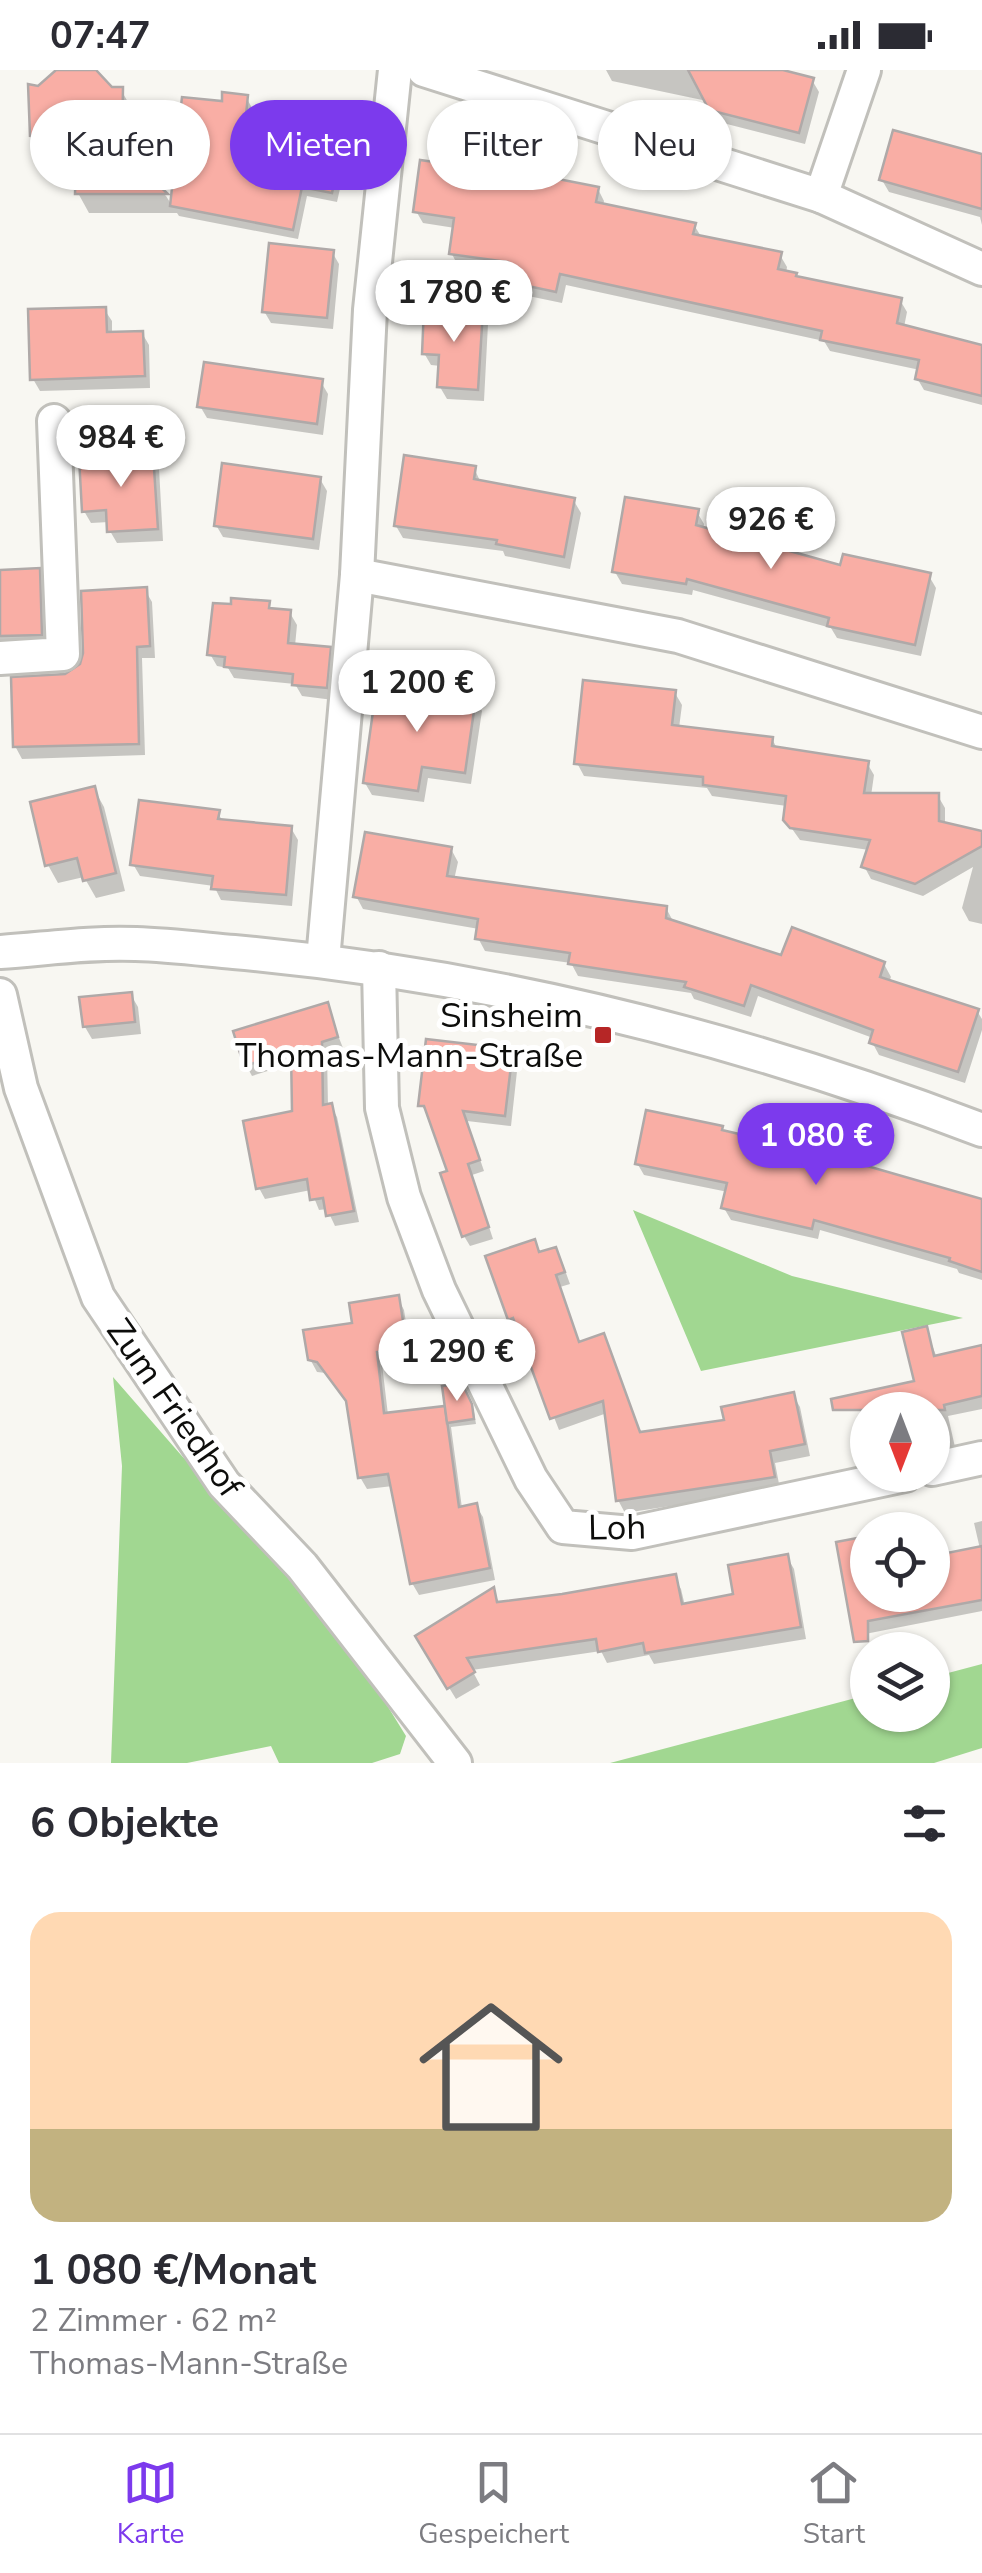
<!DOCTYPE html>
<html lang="de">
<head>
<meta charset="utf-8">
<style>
	:root { --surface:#fff; --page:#f2f2f3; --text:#2b2b33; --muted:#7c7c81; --line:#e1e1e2; --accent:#7c3aed }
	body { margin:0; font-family:"Nunito Sans",sans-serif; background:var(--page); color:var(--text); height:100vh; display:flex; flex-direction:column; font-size:38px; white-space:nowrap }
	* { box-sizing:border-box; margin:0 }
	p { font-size:32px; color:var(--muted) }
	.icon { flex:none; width:55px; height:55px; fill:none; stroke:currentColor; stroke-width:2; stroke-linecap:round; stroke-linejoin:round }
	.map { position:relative; height:1693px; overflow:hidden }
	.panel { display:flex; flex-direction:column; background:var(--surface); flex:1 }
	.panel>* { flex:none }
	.hud { position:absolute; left:30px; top:30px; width:922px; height:90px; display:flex; gap:20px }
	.needle { width:65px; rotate:180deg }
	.controls { position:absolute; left:850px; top:1322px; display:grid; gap:20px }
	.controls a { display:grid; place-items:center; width:100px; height:100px; border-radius:50%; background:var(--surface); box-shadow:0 2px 8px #0004; font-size:50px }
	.price { position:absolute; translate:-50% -85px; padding:0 22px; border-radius:35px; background:#fff; color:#222; font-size:32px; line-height:65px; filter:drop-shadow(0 2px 5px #0008) }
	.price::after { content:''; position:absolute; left:50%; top:60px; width:30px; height:22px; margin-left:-15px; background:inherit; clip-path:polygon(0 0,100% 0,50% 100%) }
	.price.current { background:var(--accent); color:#fff }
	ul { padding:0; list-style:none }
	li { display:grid; align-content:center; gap:20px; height:530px; padding:0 30px }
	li+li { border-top:2px solid var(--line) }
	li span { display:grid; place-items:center; height:310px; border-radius:30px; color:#555 }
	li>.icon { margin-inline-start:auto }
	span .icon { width:180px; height:180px; fill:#fffc; stroke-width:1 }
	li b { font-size:42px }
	h2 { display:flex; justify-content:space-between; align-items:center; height:120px; padding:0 30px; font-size:42px }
	.tag { padding:0 35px; border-radius:45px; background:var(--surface); box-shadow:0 2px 8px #0004; font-size:35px; line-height:90px }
	.tag.current { background:var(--accent); color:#fff }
	.status { display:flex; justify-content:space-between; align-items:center; height:70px; padding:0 50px; background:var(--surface); direction:ltr }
	.status svg { height:28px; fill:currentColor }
	.tabs { display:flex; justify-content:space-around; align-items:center; height:140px; border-top:2px solid var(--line); background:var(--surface); font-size:28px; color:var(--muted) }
	.tabs a { display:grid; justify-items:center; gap:5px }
	.tabs .current { color:var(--accent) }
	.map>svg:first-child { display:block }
	.green { fill:#a1d791 }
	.shadow { fill:#0003 }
	.building { fill:#f9aea5; stroke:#afa9a8; stroke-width:2.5 }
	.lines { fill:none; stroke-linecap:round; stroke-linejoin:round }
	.minor-casing { stroke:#c1c0bb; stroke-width:38 }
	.minor { stroke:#fff; stroke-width:32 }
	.poi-dot { fill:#b62626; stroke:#fff; stroke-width:4 }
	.labels { text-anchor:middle; stroke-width:10; stroke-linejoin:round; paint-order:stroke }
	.poi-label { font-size:35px; fill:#0d0d0b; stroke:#fff; text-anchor:end }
	.street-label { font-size:35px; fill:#0d0d0b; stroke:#fff }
</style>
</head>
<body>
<div class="status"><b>07:47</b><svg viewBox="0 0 49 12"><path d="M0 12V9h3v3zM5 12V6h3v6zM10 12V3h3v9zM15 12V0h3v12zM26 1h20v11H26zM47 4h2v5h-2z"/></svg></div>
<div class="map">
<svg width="982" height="1693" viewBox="0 0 982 1693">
	<rect width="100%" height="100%" fill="#f8f7f2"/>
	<g class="green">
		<path d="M633,1140L792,1206L963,1248L701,1301Z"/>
		<path d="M113,1307L181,1385L300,1510L372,1611L406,1666L400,1684L372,1693H279L271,1676L187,1693H111L122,1396Z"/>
		<path d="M982,1594V1678L934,1693H610L867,1625L868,1645H932L933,1607Z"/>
	</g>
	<g class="shadow">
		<path d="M60,0H93L111,20H121L132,39V93L166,126L173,137L185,29L224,33L246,27L252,38L251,49L343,68L349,78L337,132L307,126L298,169L179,146L177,143H89L78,123V111H70L62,105L51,86L43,85L32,66L39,19Z"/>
		<path d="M606,0H773L812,10L819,22L805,74L719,52L707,31L612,11Z"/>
		<path d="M556,88L563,100L560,112L598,119L604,131L603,136L694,155L702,168L780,185L787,197L786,204L797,209L900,230L907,242L904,257L982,278V335L924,320L917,308L920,300L830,281L824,271L566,215L562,233L514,223L507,211L509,202L458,196L452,184L455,158L423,153L416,141L528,108Z"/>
		<path d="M982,95V155L980,147L889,122L882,110Z"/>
		<path d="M332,182L339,194L333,259L271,253L264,241Z"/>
		<path d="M104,239L112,251V265L142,263L149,275L150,318L40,321L33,309Z"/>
		<path d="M481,242L488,254L484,331L447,329L440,317L441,296L431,295L424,283Z"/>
		<path d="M321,312L328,324L323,365L207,348L200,336Z"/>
		<path d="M152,386L159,398L163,471L117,473L110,461L109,452L91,453L84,441Z"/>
		<path d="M474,398L481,413L574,431L581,443L570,499L505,486L503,481L403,468L396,456Z"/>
		<path d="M320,409L327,421L319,480L223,467L216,455Z"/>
		<path d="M697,442L704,454L703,460L842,499L929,506L936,518L921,586L837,568L831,558L693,520L692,525L622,514L615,502Z"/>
		<path d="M38,501L45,513L48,577L4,578L0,572V502Z"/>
		<path d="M145,520L152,532L155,588H142L145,685L22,689L15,676Z"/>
		<path d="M268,534L273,541L290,543L297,555L295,576L329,579L336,591L333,630L302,626L295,614L234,608L228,598L217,596L210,584Z"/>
		<path d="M675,623L682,635L679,658L772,669L778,680L867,693L874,705L871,726H938L945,738V755L982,765V854L969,851L962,838L973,797L923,826L871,809L864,796L869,780L800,770L785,749L787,736L712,726L707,718L584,706L577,693Z"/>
		<path d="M475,629L482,641L471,714L428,708L424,732L372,725L365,713Z"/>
		<path d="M94,719L104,737L125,821L96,828L84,807L58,813L48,795Z"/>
		<path d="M218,743L223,752L291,758L298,770L292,836L221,830L214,816L140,806L133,794Z"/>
		<path d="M451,779L458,792L454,810L666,838L673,851L783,888L884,894L891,907L889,912L977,941L982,949V960L965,1013L879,985L872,972L873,968L758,926L751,947L694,929L691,923L578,906L571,893L485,881L478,868L479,859L363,839L356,826Z"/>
		<path d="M131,925L138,937L141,964L92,969L85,957Z"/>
		<path d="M326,935L343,978L327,983L328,1036H331L337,1047L359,1152L335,1156L327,1139L319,1140L311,1120L265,1129L259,1118L294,1043L293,993L252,1006L246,995Z"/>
		<path d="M512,981L518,992L511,1056L467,1051L484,1101L472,1105L493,1169L470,1176L464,1166L450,1102L430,1046L421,1035Z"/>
		<path d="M721,1058L724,1063L982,1132V1210L959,1203L957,1199L820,1160L818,1169L731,1150L724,1138L728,1122L644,1105L637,1093Z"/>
		<path d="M534,1172L540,1184L555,1180L562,1192L570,1214L560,1217L580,1274L603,1266L641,1364L727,1352L793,1325L800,1337L810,1386L775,1393L780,1419L625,1443L618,1430L607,1343L559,1360L520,1260L517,1261L510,1249L489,1188Z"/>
		<path d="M398,1228L404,1240L412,1289L382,1294L388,1345L444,1339L461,1316L474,1342L476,1354L451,1357L462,1438L476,1436L483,1447L495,1510L419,1525L412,1513L393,1416L367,1419L360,1407L349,1334L326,1303L317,1302L310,1289L355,1255Z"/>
		<path d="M926,1259L937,1288L982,1277V1339L948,1346L955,1377L932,1382V1340H868V1372L857,1326L917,1312Z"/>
		<path d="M982,1451V1541L860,1565L868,1525H932L980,1479L974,1453Z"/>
		<path d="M787,1487L794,1499L806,1569L654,1594L649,1585L607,1593L601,1581L472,1600L480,1615L456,1629L418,1567L493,1521L500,1534L674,1507L681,1519L685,1536L736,1526Z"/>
	</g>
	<g class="building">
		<path d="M56,0H96L112,17H123L122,80L168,124H75L76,92L57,93L48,86V68L30,66L28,14L38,16Z"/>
		<path d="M688,0H783L814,8L799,63L709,40Z"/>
		<path d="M222,22L248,25L246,45L344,66L332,123L302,117L293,160L170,136L182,27L222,31Z"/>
		<path d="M893,60L982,84V139L879,110Z"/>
		<path d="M531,80L557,86L553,108L599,117L596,132L696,153L693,164L782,182L778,199L797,203L796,206L902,228L897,253L982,275V326L915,309L919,290L820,270L822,261L560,204L556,222L504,211L508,192L449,184L454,148L413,142L420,90L526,105Z"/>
		<path d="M269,173L334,180L327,248L262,242Z"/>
		<path d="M106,237L107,262L143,261L145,306L30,310L28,239Z"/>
		<path d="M424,237L483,240L478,320L437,317L439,285L422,284Z"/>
		<path d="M204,292L323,309L317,354L197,337Z"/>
		<path d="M153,383L158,459L107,462L106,440L82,442L79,387Z"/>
		<path d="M404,385L476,396L474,409L575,428L564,487L496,474L497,470L394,456Z"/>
		<path d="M222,393L321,407L313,469L214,456Z"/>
		<path d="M625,427L699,439L696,455L840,495L843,484L931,503L915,575L827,556L829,548L687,509L686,514L612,502Z"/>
		<path d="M40,498L42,565L0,566V500Z"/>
		<path d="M147,517L150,576L137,577L139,674L13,677L11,607L65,604L80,594L83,583L81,521Z"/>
		<path d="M231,528L270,531L269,538L291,540L288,573L331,577L327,618L292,615L293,604L224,597L225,587L207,585L213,533L231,534Z"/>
		<path d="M583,610L676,620L672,655L773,667L772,676L869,691L864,723H939V751L982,761V776L915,814L861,797L870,770L790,758L783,750L786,726L703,715V707L574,694Z"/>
		<path d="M377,613L476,627L465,703L422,697L418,721L363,713Z"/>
		<path d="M95,716L116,803L83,811L77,788L45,796L30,732Z"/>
		<path d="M139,730L220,740L218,749L292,756L286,825L211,819L213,806L130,795Z"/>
		<path d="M365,762L452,777L447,806L667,836L666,848L781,885L792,857L885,892L880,907L979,939L958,1002L869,973L873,960L751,915L744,936L684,917L686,912L568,894L570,883L475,869L478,849L353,827Z"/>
		<path d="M132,922L135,952L83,957L79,927Z"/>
		<path d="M328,932L338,967L322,972L323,1035L332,1033L354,1141L326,1146L323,1128L310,1130L307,1109L256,1119L243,1051L292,1041L291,982L244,996L233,961Z"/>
		<path d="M426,969L513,979L505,1046L463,1041L480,1090L468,1094L489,1157L462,1167L440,1103L447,1101L424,1036H418Z"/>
		<path d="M646,1040L723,1056L722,1060L822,1083L982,1129V1202L949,1191L950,1188L814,1150L812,1159L721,1138L727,1113L635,1094Z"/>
		<path d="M535,1169L539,1182L556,1177L565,1202L556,1205L579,1272L604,1263L640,1362L724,1350L721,1337L794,1322L805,1374L770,1381L775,1407L616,1431L603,1331L550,1349L513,1248L508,1250L485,1186Z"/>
		<path d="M399,1225L407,1277L377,1282L384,1343L445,1336L459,1437L477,1433L490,1498L410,1514L388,1404L358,1408L346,1331L317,1292L308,1290L303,1260L352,1253L349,1233Z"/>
		<path d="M927,1256L934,1286L982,1275V1326L944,1335L945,1340H833L831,1329L914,1311L902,1262Z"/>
		<path d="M462,1313L472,1334L474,1349L447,1353L442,1316Z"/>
		<path d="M868,1466V1525H932V1486L982,1476V1530L868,1551V1571L854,1572L836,1472Z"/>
		<path d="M788,1484L801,1557L645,1583L643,1573L598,1582L596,1569L467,1588L475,1602L447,1619L415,1566L494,1517L497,1532L562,1524L676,1504L682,1534L733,1524L728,1495Z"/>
	</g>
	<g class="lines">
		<defs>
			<g id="minor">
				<path d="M424,0L821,126L982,199"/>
				<path d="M821,126L864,0"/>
				<path d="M357,505L678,566L982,662"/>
				<path d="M0,588L63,584L54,351"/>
				<path d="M0,882C45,879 91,872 136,874C168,875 201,879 234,882C491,905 741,968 982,1060"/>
				<path d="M323,890L357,505L370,240L395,0"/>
				<path d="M379,898L382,1038L404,1127L439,1220L531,1409L563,1457L632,1463L905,1405"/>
				<path d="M0,925L21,1018L98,1227L224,1414L302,1496L455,1693"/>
				<path d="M932,1399L982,1388"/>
			</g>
		</defs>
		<use href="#minor" class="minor-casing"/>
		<use href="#minor" class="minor"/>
	</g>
	<rect class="poi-dot" x="593" y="955" width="20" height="20" rx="5"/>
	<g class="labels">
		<g class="poi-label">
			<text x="583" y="957">Sinsheim<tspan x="583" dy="40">Thomas-Mann-Straße</tspan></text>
		</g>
		<g class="street-label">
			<text transform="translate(175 1338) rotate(55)" y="12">Zum Friedhof</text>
			<text transform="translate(617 1457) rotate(-1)" y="12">Loh</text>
		</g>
	</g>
</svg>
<div class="controls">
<a><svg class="needle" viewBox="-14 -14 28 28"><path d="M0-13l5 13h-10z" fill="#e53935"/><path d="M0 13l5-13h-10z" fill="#7c7c81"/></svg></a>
<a><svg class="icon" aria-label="locate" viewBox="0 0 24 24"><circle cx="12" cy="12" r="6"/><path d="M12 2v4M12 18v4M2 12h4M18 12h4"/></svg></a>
<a><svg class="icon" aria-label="layers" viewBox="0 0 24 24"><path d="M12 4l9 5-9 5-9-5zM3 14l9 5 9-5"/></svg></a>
</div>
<b class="price" style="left:454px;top:275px">1 780 €</b>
<b class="price" style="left:121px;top:420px">984 €</b>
<b class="price" style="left:771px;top:502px">926 €</b>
<b class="price" style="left:417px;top:665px">1 200 €</b>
<b class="price current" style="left:816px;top:1118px">1 080 €</b>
<b class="price" style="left:457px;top:1334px">1 290 €</b>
<div class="hud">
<a class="tag">Kaufen</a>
<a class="tag current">Mieten</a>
<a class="tag">Filter</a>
<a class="tag">Neu</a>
</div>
</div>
<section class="panel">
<h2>6 Objekte<svg class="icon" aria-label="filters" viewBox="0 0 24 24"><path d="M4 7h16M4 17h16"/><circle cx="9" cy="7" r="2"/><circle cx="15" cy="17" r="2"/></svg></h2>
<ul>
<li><span style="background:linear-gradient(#ffd9b3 70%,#c2b280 0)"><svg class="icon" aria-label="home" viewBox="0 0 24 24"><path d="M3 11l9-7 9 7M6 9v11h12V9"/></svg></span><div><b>1 080 €/Monat</b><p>2 Zimmer · 62 m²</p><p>Thomas-Mann-Straße</p></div></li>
</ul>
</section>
<nav class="tabs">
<a class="current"><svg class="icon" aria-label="map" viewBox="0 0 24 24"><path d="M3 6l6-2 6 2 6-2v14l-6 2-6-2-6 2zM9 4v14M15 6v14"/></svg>Karte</a>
<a><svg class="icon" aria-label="saved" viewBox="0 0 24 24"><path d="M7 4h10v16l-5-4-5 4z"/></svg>Gespeichert</a>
<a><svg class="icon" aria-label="home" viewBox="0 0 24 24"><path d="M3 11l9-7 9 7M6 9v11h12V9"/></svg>Start</a>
</nav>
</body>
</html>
